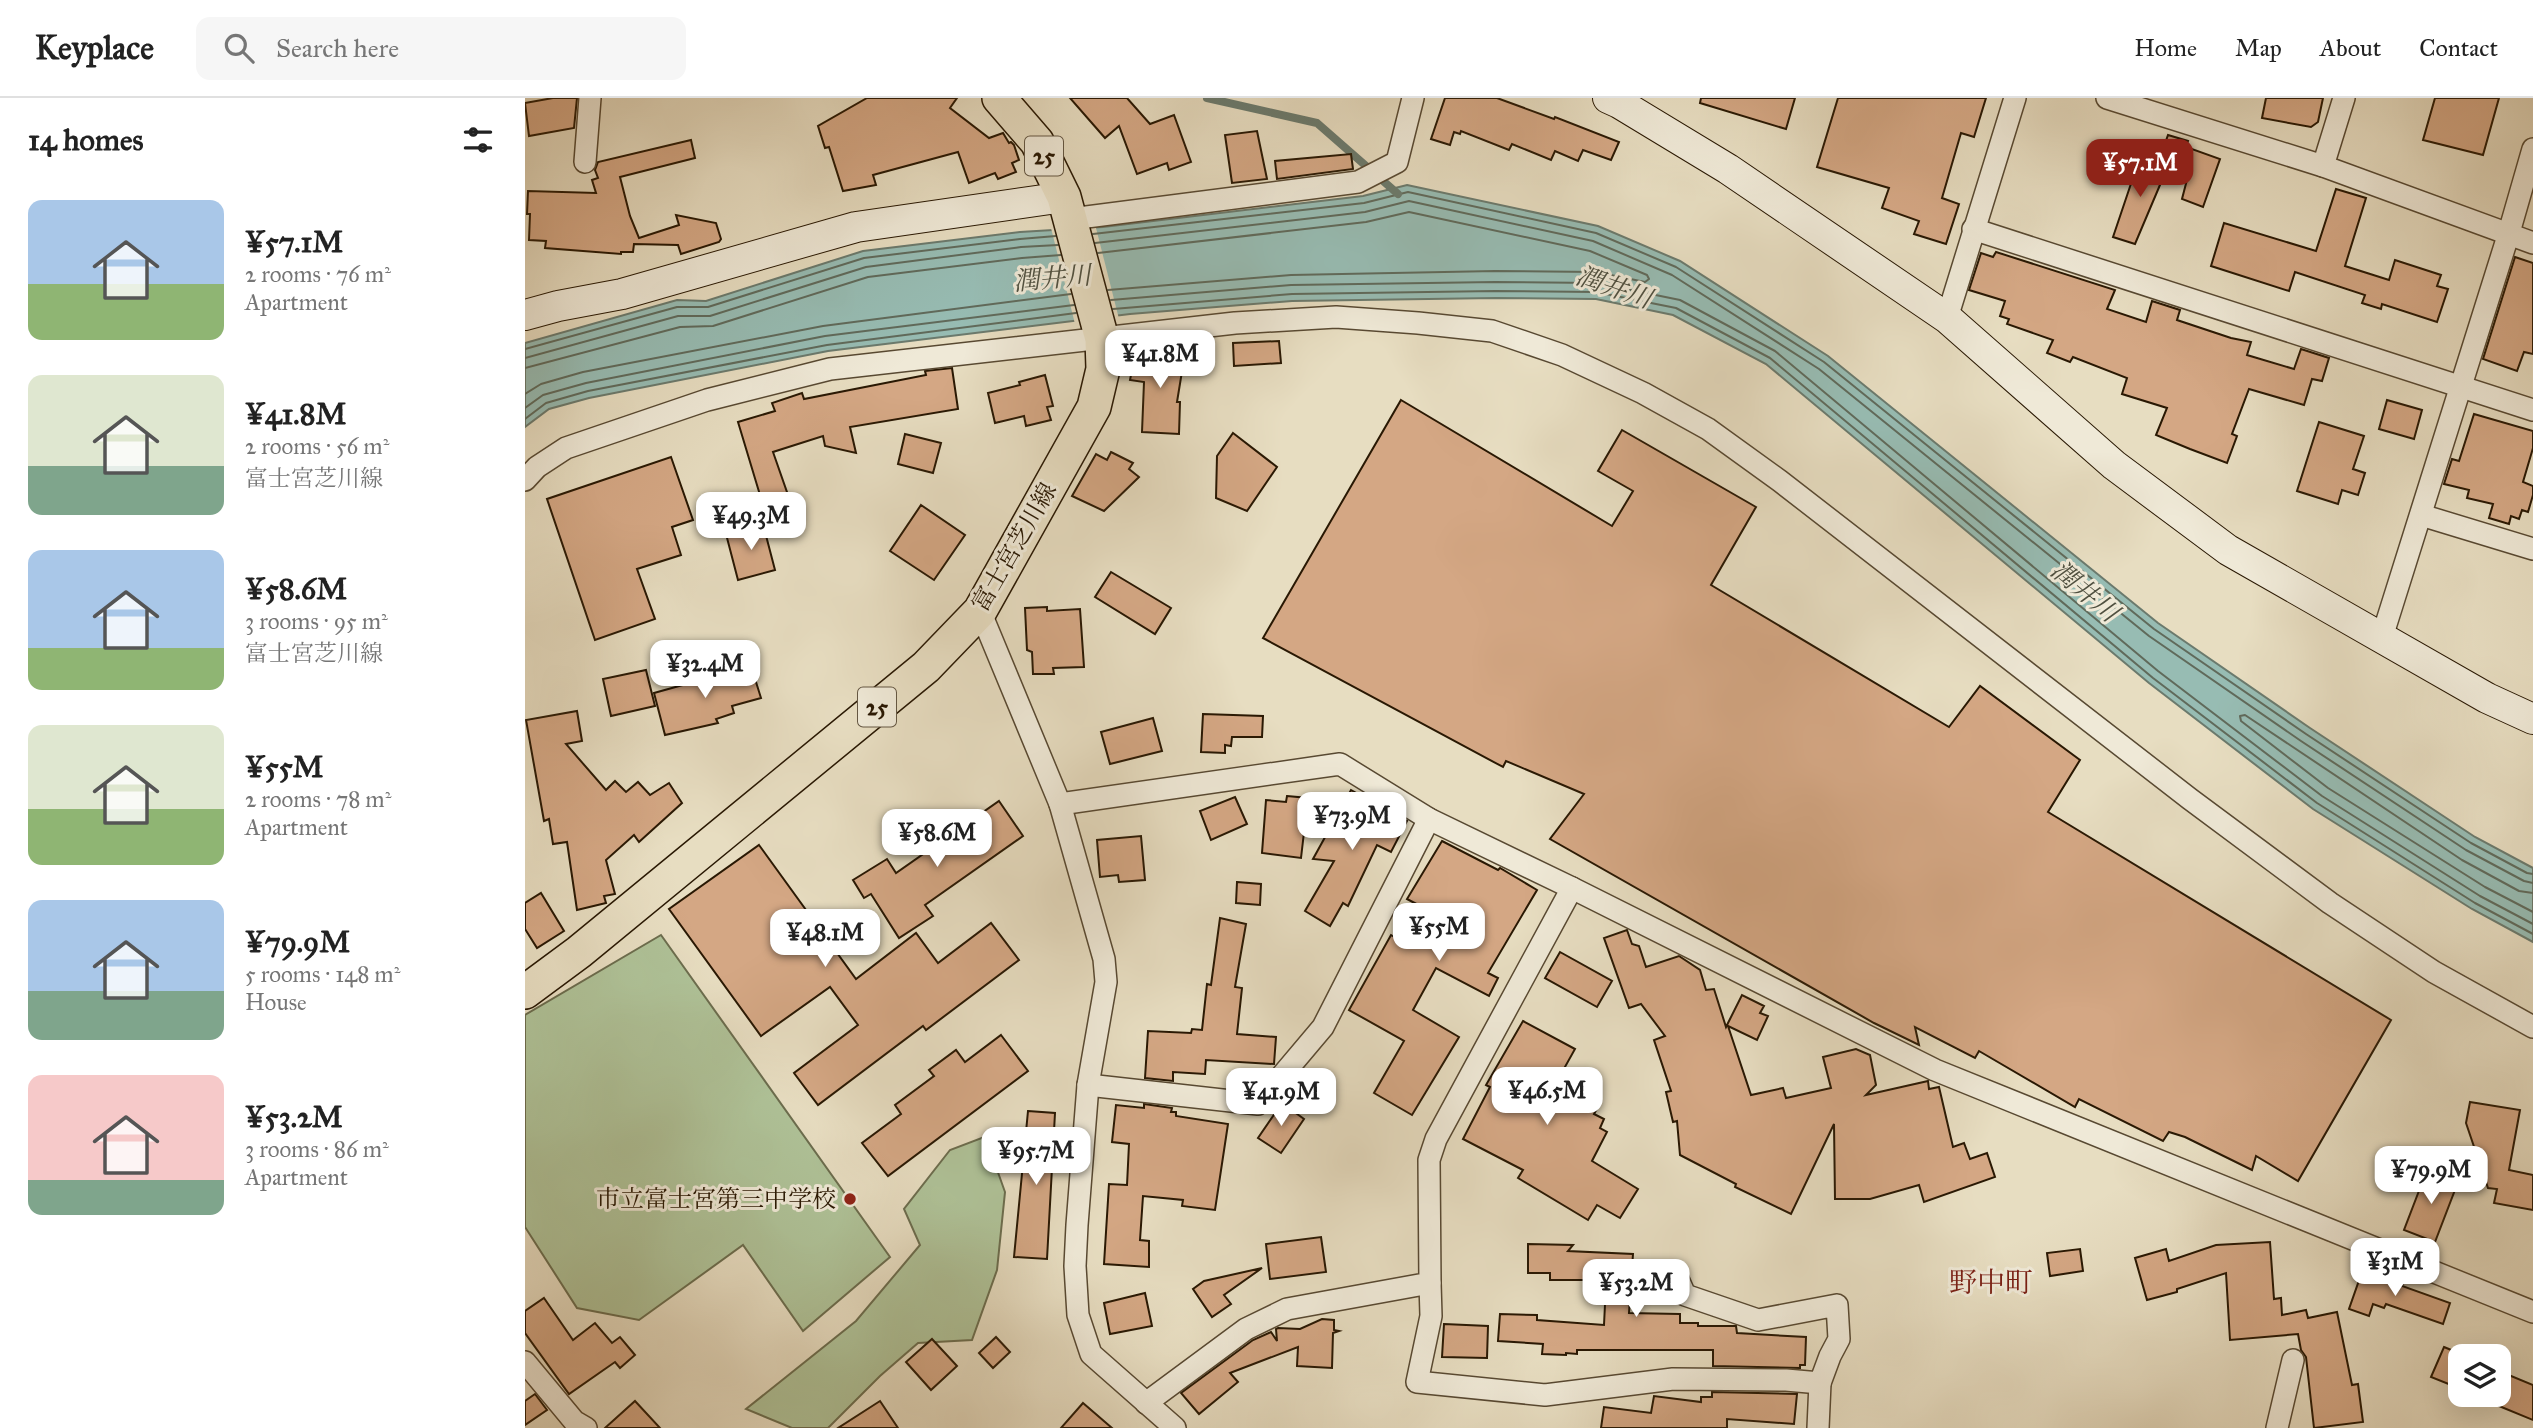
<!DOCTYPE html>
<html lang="en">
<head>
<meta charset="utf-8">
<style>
	:root { --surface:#fff; --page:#f6f6f6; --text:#222; --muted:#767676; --line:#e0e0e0; --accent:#8f2418 }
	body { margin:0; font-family:"IM FELL Great Primer","Noto Serif JP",serif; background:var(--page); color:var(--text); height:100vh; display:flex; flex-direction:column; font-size:26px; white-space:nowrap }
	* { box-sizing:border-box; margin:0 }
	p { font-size:23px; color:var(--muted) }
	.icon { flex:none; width:38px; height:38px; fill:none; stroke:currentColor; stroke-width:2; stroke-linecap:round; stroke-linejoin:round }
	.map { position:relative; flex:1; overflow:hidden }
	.drawer { display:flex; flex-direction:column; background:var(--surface); width:525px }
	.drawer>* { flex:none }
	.tools { position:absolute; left:1923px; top:1246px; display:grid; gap:14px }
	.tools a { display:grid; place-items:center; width:63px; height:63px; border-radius:14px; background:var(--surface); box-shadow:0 7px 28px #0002; font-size:35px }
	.price { position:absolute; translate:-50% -60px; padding:0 16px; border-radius:14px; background:#fff; color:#222; font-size:23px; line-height:46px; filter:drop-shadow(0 2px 4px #0008) }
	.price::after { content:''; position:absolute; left:50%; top:42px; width:21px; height:16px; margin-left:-10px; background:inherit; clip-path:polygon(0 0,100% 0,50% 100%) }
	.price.selected { background:var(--accent); color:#fff }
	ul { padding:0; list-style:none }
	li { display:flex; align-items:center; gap:21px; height:175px; padding:0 28px }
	li span { display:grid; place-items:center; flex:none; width:196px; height:140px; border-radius:14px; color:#555 }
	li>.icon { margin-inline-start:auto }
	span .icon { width:84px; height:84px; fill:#fffc; stroke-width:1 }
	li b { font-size:30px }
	h2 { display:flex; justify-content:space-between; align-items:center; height:84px; padding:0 28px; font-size:30px }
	header { display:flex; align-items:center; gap:42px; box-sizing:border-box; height:98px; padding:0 35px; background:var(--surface); border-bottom:2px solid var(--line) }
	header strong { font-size:33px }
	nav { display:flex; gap:38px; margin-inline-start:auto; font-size:24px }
	.search { width:490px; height:63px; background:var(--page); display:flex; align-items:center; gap:18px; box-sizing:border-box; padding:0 24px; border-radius:14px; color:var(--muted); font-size:26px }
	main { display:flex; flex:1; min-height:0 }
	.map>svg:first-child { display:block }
	.green { fill:#afc298; stroke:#6c6d4e; stroke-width:2 }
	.water { fill:#97bcb3; stroke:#6b7a6d; stroke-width:2 }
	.pier { fill:#e7ddc1 }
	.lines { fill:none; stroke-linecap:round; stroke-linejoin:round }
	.shore { stroke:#606a5b; stroke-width:2 }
	.stream { stroke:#6b7a6d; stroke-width:8 }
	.building { fill:#d4a784; stroke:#291803; stroke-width:2 }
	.street-casing { stroke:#584932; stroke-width:24 }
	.secondary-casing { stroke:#291803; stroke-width:32 }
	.primary-casing { stroke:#291803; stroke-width:36 }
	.street { stroke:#efe9d7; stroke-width:21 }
	.secondary { stroke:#efe9d7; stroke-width:30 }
	.primary { stroke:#e7ddc1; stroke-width:33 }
	.poi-dot { fill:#8f2418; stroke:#efe9d7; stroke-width:2.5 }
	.labels { text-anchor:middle; stroke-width:6; stroke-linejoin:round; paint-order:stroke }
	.shield { fill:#efe9d7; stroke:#645743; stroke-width:2 }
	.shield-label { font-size:23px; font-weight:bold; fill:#291803 }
	.street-label { font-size:24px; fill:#291803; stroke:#efe9d7 }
	.poi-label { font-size:24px; fill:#291803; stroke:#efe9d7; text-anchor:end }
	.water-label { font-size:26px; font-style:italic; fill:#505141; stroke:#efe9d7 }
	.quarter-label { font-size:28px; fill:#7a1f14; stroke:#efe9d7 }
</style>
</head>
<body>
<header>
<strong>Keyplace</strong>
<div class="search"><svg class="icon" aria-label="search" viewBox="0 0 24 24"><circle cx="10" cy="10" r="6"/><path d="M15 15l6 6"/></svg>Search here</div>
<nav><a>Home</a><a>Map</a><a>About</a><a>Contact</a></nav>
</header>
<main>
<section class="drawer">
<h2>14 homes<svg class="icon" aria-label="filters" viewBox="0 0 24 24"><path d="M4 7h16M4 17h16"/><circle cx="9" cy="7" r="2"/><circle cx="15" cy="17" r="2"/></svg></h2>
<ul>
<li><span style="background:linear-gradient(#a9c7e8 60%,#8fb573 0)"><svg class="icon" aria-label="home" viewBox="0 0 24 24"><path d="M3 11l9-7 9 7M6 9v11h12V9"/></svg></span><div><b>¥57.1M</b><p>2 rooms · 76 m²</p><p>Apartment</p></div></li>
<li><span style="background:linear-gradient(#dfe7d0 65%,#7fa58c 0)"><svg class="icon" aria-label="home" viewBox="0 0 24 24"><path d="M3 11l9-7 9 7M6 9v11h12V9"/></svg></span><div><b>¥41.8M</b><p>2 rooms · 56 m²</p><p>富士宮芝川線</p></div></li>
<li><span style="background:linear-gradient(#a9c7e8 70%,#8fb573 0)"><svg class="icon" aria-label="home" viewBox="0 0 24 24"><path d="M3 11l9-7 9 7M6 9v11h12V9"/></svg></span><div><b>¥58.6M</b><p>3 rooms · 95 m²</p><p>富士宮芝川線</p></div></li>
<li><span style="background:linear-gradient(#dfe7d0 60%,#8fb573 0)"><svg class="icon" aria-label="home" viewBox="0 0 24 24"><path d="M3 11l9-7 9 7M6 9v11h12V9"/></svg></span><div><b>¥55M</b><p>2 rooms · 78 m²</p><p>Apartment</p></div></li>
<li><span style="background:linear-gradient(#a9c7e8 65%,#7fa58c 0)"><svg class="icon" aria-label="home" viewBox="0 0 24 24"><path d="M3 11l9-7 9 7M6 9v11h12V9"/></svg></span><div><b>¥79.9M</b><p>5 rooms · 148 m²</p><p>House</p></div></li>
<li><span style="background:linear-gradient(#f6c9c9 75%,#7fa58c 0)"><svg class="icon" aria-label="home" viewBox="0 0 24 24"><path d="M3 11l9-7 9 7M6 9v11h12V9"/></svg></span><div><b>¥53.2M</b><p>3 rooms · 86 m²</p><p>Apartment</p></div></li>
</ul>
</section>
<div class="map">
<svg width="2008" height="1330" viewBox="0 0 2008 1330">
	<rect width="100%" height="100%" fill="#e7ddc1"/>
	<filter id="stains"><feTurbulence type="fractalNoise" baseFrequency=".00286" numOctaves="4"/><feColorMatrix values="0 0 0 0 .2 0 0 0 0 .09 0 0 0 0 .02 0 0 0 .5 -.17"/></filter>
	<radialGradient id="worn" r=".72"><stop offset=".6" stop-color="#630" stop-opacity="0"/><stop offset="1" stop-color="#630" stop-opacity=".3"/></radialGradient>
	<g class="green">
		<path d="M136,837L365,1159L278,1233L218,1147L114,1222L52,1210L0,1129V917Z"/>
		<path d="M475,1033L470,1066L480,1094L472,1172L447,1242L393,1245L355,1278L303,1330H267L221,1311L331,1223L395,1147L379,1111L425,1052Z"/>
	</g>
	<path class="water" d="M882,87L1073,128L1155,163L1303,258L1633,525L1785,630L1950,739L2008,770V844L1947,811L1788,711L1624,585L1241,266L1148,217L1071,201L971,200L767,203L605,216L303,253L64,300L24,311L0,329V245L152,202L181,203L338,153L495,134L578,129L838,98Z"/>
	<path class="pier" d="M570,126L594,221L550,226L526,130Z"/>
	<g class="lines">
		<g class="shore">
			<path d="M568,136L839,105L883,94L1071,135L1151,169L1299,264L1629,531L1781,636L1946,745L2002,775L2008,776"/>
			<path d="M570,145L840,114L884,103L1068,143L1147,177L1294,271L1624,538L1776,643L1941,752L1999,783L2008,785"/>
			<path d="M573,155L841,124L884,114L1065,153L1122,177L1124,181L1120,184L1071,174L970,173L766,177L583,192"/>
			<path d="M586,202L766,187L970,184L1072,185L1155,202L1250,253L1633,573L1797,698L1955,798L2008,826"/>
			<path d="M588,211L767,196L970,193L1071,194L1151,210L1245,260L1628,580L1792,705L1950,805L2008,836"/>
			<path d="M0,251L152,209H183L339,160L495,141L531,138"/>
			<path d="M0,260L153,218H185L341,169L496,149L533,147"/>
			<path d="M0,270L155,229L188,228L343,179L497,160L536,157"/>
			<path d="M0,296L16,286L58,274L298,228L546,196"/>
			<path d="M0,310L18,297L61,285L300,238L549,207"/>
			<path d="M0,321L21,305L63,293L302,247L551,215"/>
			<path d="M2008,795L1994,793L1937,762L1720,617L1715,618L1716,623L1803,690L1960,789L2008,814"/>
		</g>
		<path class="stream" d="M682,0L792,25L873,96"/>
	</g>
	<g class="building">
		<path d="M28,0H52L49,30L4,38L0,5Z"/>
		<path d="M342,0H432L425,10L464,40L478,35L484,45L486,44L489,47L494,62L487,65L491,74L473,81L470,75L444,85L433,54L348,77L351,87L318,93L304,49L300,50L293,28Z"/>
		<path d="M545,0H602L625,26L649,17L666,64L644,72L642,65L612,76L594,28L580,40Z"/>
		<path d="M920,0H972L1029,21L1030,19L1094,44L1086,62L1058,52L1053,63L1030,53L1026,62L987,46L984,52L936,33L935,36L929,34L925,47L906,41Z"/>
		<path d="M1176,0H1270L1261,31L1175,5Z"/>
		<path d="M1313,0H1461L1449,39L1436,35L1417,100L1434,106L1421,146L1389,136L1394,123L1357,110L1364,90L1292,69Z"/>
		<path d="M1741,0H1798L1793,24L1786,29L1737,20Z"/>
		<path d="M1910,0H1974L1958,57L1898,42Z"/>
		<path d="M732,33L742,81L707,85L700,37Z"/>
		<path d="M1643,37L1663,43L1661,49L1695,61L1678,109L1657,101L1664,74L1634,63Z"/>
		<path d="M166,42L170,60L95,79L105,118L114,140L154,127L151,117L191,125L196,141L194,144L156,156L153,147L109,146L108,154H96V156L20,150L21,143L4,142L5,116H2L3,93L71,95L67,82L73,80L70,72L73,64Z"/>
		<path d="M826,56L828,71L752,81L750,63Z"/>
		<path d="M1615,59L1643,68L1610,146L1588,139Z"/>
		<path d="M1811,91L1841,100L1820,168L1864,182L1870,162L1916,177L1912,188L1923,191L1912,224L1857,206L1856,211L1837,205L1840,197L1770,174L1764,193L1686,168L1699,125L1791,153Z"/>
		<path d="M1471,154L1590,192L1582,211L1621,224L1627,203L1655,212L1652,222L1706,240L1726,244L1722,257L1769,271L1776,251L1804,260L1797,283L1787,281L1779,307L1724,291L1707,336L1712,338L1702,365L1665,351L1631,337L1642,310L1597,296L1602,280L1548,259L1545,264L1522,255L1528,242L1482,226L1484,221L1475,218L1480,203L1444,192L1456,155L1468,159Z"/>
		<path d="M1990,159L2008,165V256L1999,254L1992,273L1958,261Z"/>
		<path d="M754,243L756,265L709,268L708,245Z"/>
		<path d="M628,250L660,255L652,304H655L654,336L617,334L619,284L605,282L610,257L626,259Z"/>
		<path d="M427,270L433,311L325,329L331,355L300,348L298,338L248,354L263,397L238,407L213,324L250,313L247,305L277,295L279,301L401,277L400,273Z"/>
		<path d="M520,277L528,308L522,309L526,322L501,328L499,318L470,325L463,295L495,287L494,284Z"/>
		<path d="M876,302L1087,428L1108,393L1073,373L1097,332L1231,409L1186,487L1424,629L1455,588L1555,662L1523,714L1866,922L1773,1083L1731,1058L1727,1072L1660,1039L1644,1034L1638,1043L1554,1001L1550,1009L1454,953L1450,960L1390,929L1394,947L1349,925L1025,741L1059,696L981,663L978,669L738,540Z"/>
		<path d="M1862,302L1897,312L1889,341L1854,331Z"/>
		<path d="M1949,316L2008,333V350L1998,384L2008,388V397L2003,414L1997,412L1994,421L1986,418L1984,426L1964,420L1968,406L1942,400L1944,392L1919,386L1927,361L1934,363Z"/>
		<path d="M1794,324L1839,338L1828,371L1840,375L1833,397L1817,392L1813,406L1772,393Z"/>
		<path d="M708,335L752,369L722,413L691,400L692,358Z"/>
		<path d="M380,336L416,345L408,375L373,366Z"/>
		<path d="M586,354L608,365L604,371L614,379L579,413L547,398L571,356L582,362Z"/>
		<path d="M146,359L168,422L147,429L156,457L112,471L130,521L70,542L22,401Z"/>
		<path d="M396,407L440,437L409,482L365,453Z"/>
		<path d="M238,426L250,472L213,482L201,436Z"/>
		<path d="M586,474L646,510L630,536L570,499Z"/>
		<path d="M522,509V513L555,511L559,569L528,570L529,576H508L507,554L502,552L500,510Z"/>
		<path d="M226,568L236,600L207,608L209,615L191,621L193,625L140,637L129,595Z"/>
		<path d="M121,572L130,608L86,618L78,581Z"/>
		<path d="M52,613L57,643L41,646L81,692L90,683L101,694L113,684L125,697L144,685L157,705L114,744L109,737L81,762L90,796L79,798L81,805L52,812L42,744L28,746L24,721L19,723L1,622Z"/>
		<path d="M678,616L738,618L737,639H707L706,648L700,647V655L676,654Z"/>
		<path d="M628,620L637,653L585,666L576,634Z"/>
		<path d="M826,692L882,723L866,754L852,747L823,808L818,805L805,828L780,813L809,763L788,761Z"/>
		<path d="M762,698L783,700L776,760L737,755L741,702L761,704Z"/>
		<path d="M710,699L722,726L686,742L675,713Z"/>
		<path d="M474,703L498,738L400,807L408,818L374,840L346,796L339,800L328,782L362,761L371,775Z"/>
		<path d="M616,738L620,782L594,784L593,777L575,779L572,742Z"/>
		<path d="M917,743L973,772L975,770L1012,792L963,875L973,880L964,898L911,870L888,912L934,939L887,1017L849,995L879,943L824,912L866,837L882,846L901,811L882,801Z"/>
		<path d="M234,747L331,881L391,835L413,865L466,825L494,862L401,932L398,928L293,1007L269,975L333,927L305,889L236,938L144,811Z"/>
		<path d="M712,784L736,786L735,807L711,805Z"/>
		<path d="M16,795L39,833L12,850L0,831V805Z"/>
		<path d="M695,820L721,826L710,889L717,890L712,936L751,939L749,966L681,962L680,976L648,974V983L620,980L623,933L666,935L667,931L677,932L682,886L686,887Z"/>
		<path d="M1102,832L1107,846L1114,848L1121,869L1154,858L1175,872L1181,892L1189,891L1201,929L1217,897L1239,908L1235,915L1243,918L1232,942L1203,928L1226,997L1258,990L1261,1000L1306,990L1298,959L1331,951L1345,957L1351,987L1341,997L1403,983L1404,991L1414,989L1428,1049L1439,1045L1445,1061L1462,1055L1470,1079L1399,1104L1394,1087L1345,1101H1310L1309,1026L1266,1116L1210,1089L1211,1086L1155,1057L1152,1023L1148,1024L1141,994L1146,993L1129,942L1140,938L1116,906L1104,910L1079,840Z"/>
		<path d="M1035,854L1087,883L1072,909L1020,880Z"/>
		<path d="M998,923L1050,951L1031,985L1074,1007L1069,1016L1079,1021L1075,1030L1082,1034L1067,1063L1113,1091L1095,1120L1072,1107L1063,1122L993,1080L998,1072L938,1041L965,989L961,987Z"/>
		<path d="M476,937L503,973L363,1078L337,1045L376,1016L370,1007L409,978L404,972L431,952L440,964Z"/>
		<path d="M1945,1004L1995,1012L1984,1072L2008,1077V1112L1969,1105L1972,1091L1963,1090L1941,1025Z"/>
		<path d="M757,1005L779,1021L756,1055L733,1040Z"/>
		<path d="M619,1006L647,1010L646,1014H651V1018L703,1026L690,1112L657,1108L658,1102L618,1098L615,1142L624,1143V1169L579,1166L584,1086L602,1087L604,1046L587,1044L591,1007L619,1010Z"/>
		<path d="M503,1013L530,1015L522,1161L489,1159Z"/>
		<path d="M1902,1072L1933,1084L1910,1144L1879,1132Z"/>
		<path d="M796,1139L801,1174L745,1181L741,1146Z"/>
		<path d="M1745,1144L1749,1201L1756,1200L1757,1217L1781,1212L1783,1220L1812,1214L1827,1287L1833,1286L1838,1324L1789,1330L1781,1259L1776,1252L1773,1236L1705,1242L1701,1175L1652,1191V1194L1622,1202L1610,1160L1641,1151L1644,1163L1691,1147Z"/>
		<path d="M1003,1146L1048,1147L1043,1153L1108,1156L1104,1215L1155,1216V1225H1173V1228H1211L1212,1235L1281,1239L1280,1267H1275V1270L1188,1268V1252H1052V1256L1041,1255V1257L1017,1256L1018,1246L973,1243L975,1216L1012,1217V1222L1079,1227L1081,1186L1070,1185V1182H1025V1175H1003Z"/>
		<path d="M1555,1151L1558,1173L1525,1178L1522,1155Z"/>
		<path d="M737,1170L699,1197L706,1206L687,1219L668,1191L679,1183Z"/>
		<path d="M1838,1171L1878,1185L1877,1188L1925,1205L1918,1226L1861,1206L1859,1210L1848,1206L1844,1218L1824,1211Z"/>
		<path d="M620,1195L627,1228L585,1236L579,1205Z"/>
		<path d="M19,1200L48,1242L70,1225L87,1245L95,1239L110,1257L95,1270L90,1264L44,1296L0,1235V1213Z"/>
		<path d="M797,1221L809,1222V1232L814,1233L808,1235L807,1270L772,1268L773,1249L705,1275L713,1284L674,1316L656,1295L728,1242L746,1234L752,1243L751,1231L753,1230L775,1231Z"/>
		<path d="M919,1226L963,1228L962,1260L917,1259Z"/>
		<path d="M471,1239L485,1254L468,1270L454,1255Z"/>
		<path d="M407,1241L432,1268L406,1292L381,1264Z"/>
		<path d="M1919,1249L1936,1256V1291L1906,1279Z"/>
		<path d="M1974,1273L2008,1287V1322L1974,1308Z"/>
		<path d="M1187,1294L1272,1296L1269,1326L1202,1321V1330H1076L1079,1309L1126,1315L1129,1298L1176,1304V1299H1187Z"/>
		<path d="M10,1296L22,1312L0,1327V1303Z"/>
		<path d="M110,1303L135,1330H80Z"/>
		<path d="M355,1303L373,1330H313Z"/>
		<path d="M558,1305L587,1330H536Z"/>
	</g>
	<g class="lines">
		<defs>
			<g id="street">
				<path d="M1582,0L1798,68L2008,145"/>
				<path d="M60,64L65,0"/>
				<path d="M1798,68L1819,0"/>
				<path d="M546,121L833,84L872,64L888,0"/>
				<path d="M1448,131L2008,312"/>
				<path d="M1422,220L1490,0"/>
				<path d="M0,382L12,369L41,350L182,302L305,271L710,225L811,219L893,225L967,233L1037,257L1118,295L1183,331L1255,383L1665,701L1805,805L1909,874L2008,929"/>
				<path d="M1896,417L2008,451"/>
				<path d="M455,513L535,706L579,861L581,884L563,987L552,1127L550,1168L553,1217L566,1256L650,1330"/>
				<path d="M1857,539L1983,138L2008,51"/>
				<path d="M535,706L815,666L904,721L1047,790L1410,972L2008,1214"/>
				<path d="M563,987L733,1006L798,929L904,721"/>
				<path d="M905,1185L906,1218L892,1284L1020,1297L1148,1281L1261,1282L1295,1285L1305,1258L1314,1241L1312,1207L1233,1222L1160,1197L1153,1181"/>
				<path d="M0,1264L49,1323L61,1330"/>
				<path d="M621,1305L721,1231L762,1211L905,1185L904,1062L911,1041L1047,790"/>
				<path d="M1293,1330L1295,1285"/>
				<path d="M1752,1330L1768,1262"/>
			</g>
			<g id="secondary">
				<path d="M1083,0L1094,5L1203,71L1422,220L1589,367L1703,452L1962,600L2008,621"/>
				<path d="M0,217L33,208L97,196L331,129L539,99"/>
			</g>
			<path id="primary" d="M0,894L54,854L401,569L455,513L569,309L578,271L577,241L539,99L512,44L474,0"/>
		</defs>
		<use href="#street" class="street-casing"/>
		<use href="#secondary" class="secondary-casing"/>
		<use href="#primary" class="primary-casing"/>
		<use href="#street" class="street"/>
		<use href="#secondary" class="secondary"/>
		<use href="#primary" class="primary"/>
	</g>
	<circle class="poi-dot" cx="325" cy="1101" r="7"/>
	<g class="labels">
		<g class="shield">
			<rect x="500" y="38.5" width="38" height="39" rx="5"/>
			<rect x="333" y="589.5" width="38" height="39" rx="5"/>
		</g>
		<g class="shield-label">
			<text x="519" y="66">25</text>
			<text x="352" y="617">25</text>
		</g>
		<g class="street-label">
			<text transform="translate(489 449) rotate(-60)" y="8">富士宮芝川線</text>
		</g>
		<g class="poi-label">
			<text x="311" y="1109">市立富士宮第三中学校</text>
		</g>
		<g class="water-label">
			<text transform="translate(527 180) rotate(-5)" y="9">潤井川</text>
			<text transform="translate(1089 189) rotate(19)" y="9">潤井川</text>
			<text transform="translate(1560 493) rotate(40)" y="9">潤井川</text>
		</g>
		<g class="quarter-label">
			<text x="1466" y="1194">野中町</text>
		</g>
	</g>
	<rect width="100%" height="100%" filter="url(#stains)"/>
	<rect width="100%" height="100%" fill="url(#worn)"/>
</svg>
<div class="tools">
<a><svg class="icon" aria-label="layers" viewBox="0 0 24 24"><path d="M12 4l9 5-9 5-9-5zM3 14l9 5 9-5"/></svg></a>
</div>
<b class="price selected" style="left:1615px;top:101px">¥57.1M</b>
<b class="price" style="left:635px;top:292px">¥41.8M</b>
<b class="price" style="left:226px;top:454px">¥49.3M</b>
<b class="price" style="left:180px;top:602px">¥32.4M</b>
<b class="price" style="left:827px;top:754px">¥73.9M</b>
<b class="price" style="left:412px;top:771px">¥58.6M</b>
<b class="price" style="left:914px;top:865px">¥55M</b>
<b class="price" style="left:300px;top:871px">¥48.1M</b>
<b class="price" style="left:1022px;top:1029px">¥46.5M</b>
<b class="price" style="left:756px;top:1030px">¥41.9M</b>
<b class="price" style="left:511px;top:1089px">¥95.7M</b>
<b class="price" style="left:1906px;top:1108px">¥79.9M</b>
<b class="price" style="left:1870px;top:1200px">¥31M</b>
<b class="price" style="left:1111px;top:1221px">¥53.2M</b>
</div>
</main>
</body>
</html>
